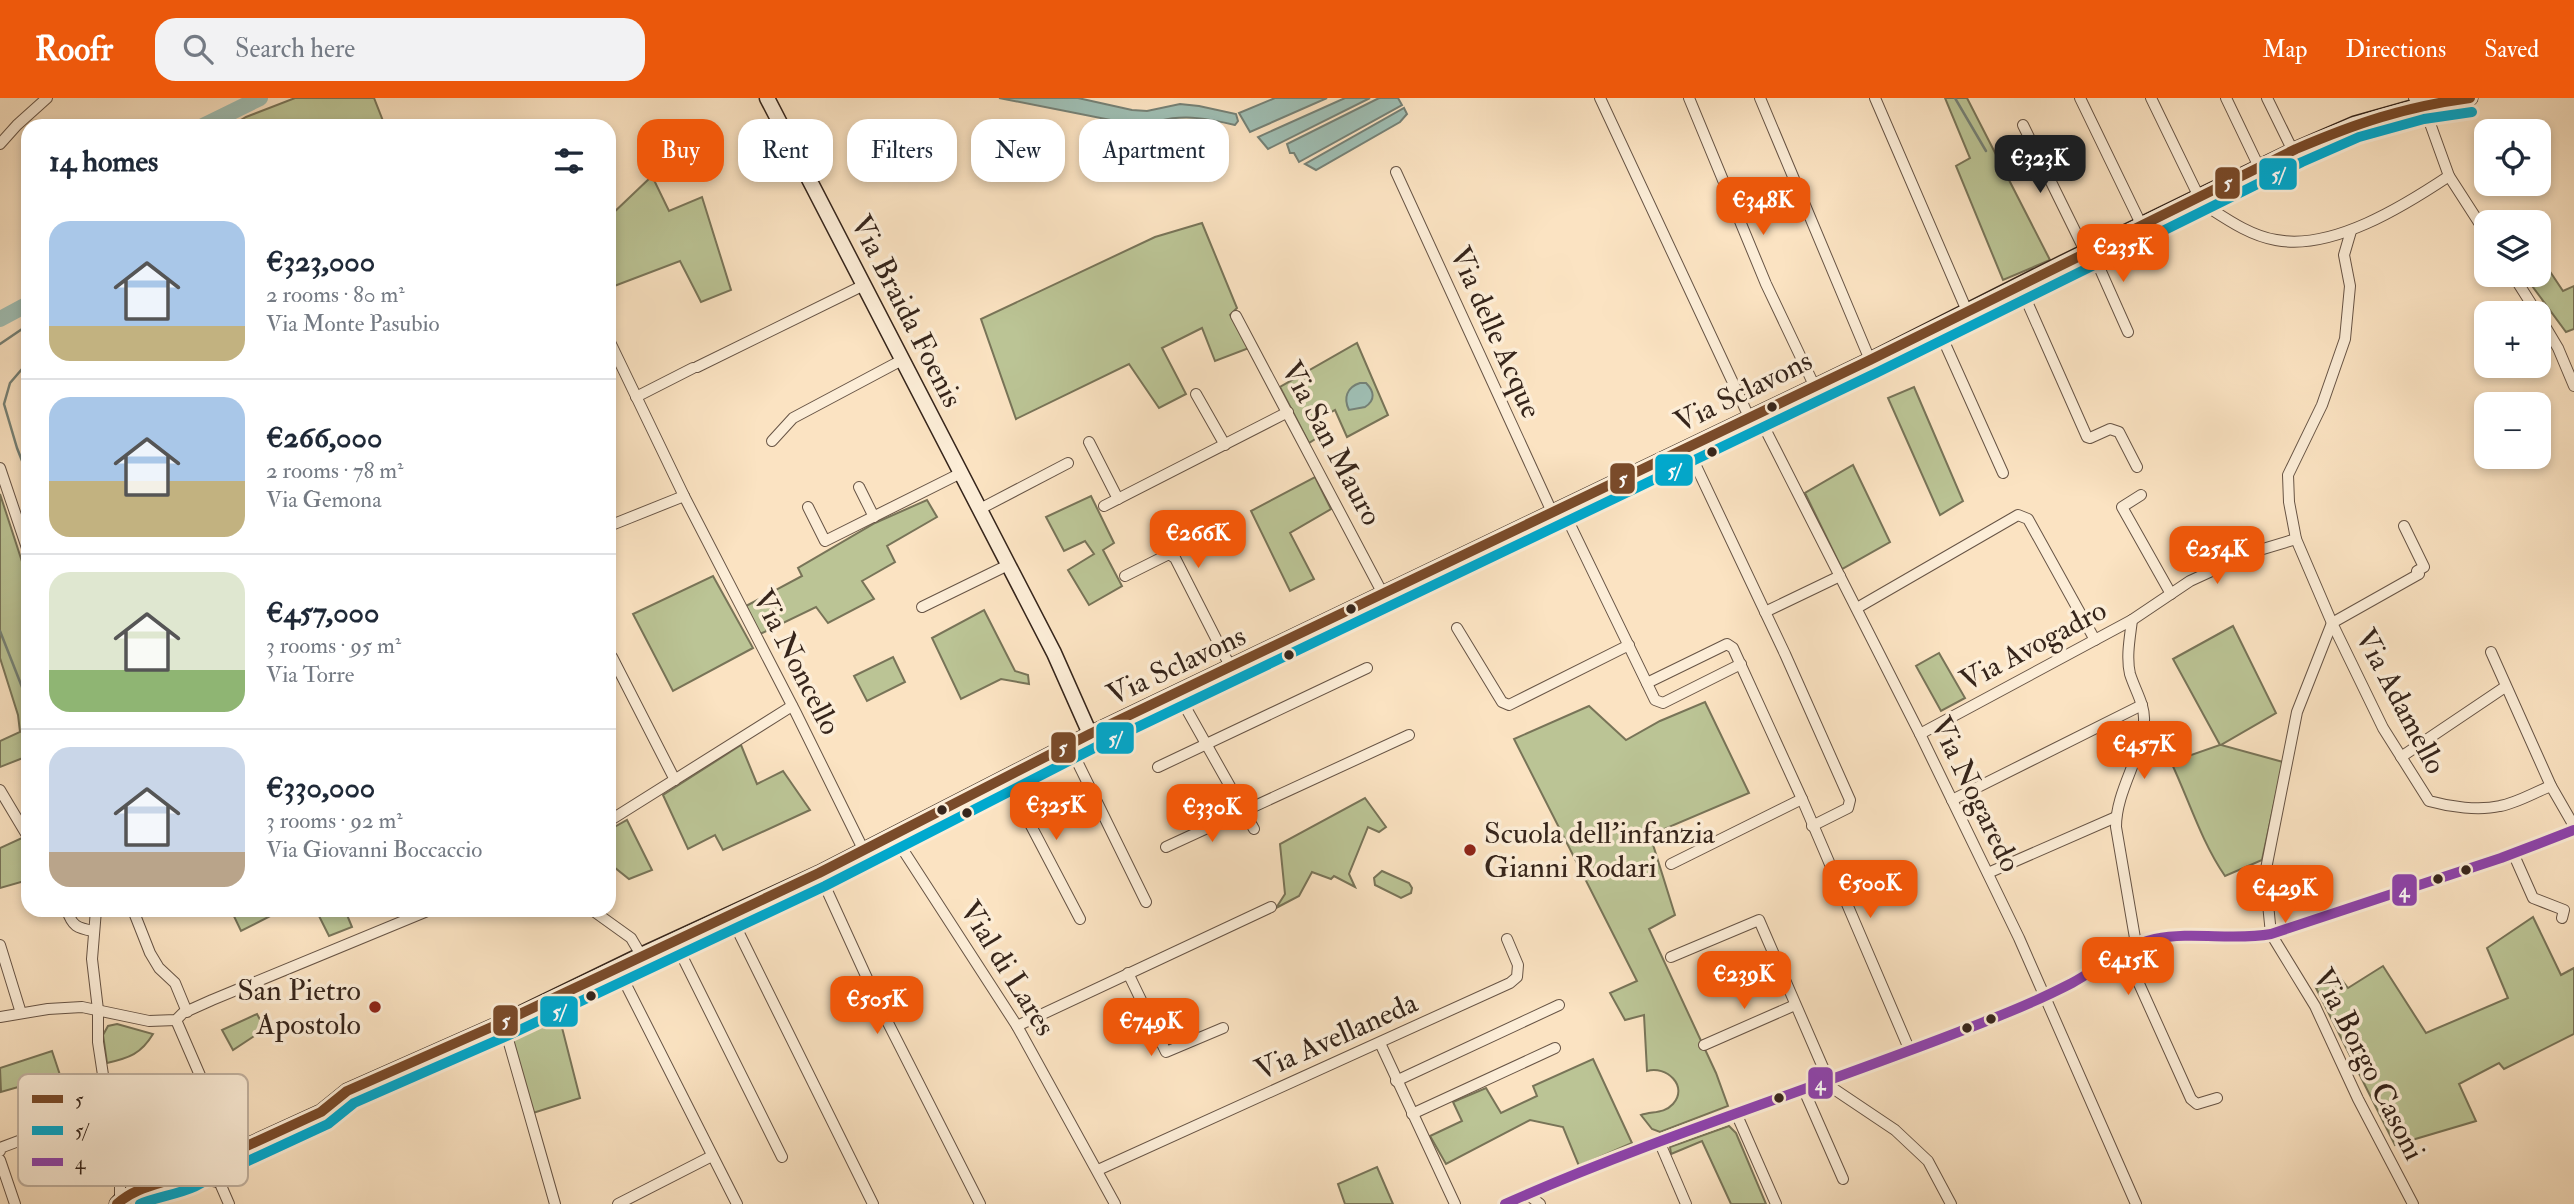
<!DOCTYPE html>
<html lang="en">
<head>
<meta charset="utf-8">
<style>
	:root { --surface:#fff; --page:#f2f2f3; --text:#1f2937; --muted:#747a83; --line:#e0e1e3; --accent:#ea580c }
	body { margin:0; font-family:"IM FELL Double Pica",serif; background:var(--page); color:var(--text); height:100vh; display:flex; flex-direction:column; font-size:26px; white-space:nowrap }
	* { box-sizing:border-box; margin:0 }
	p { font-size:23px; color:var(--muted) }
	.icon { flex:none; width:38px; height:38px; fill:none; stroke:currentColor; stroke-width:2; stroke-linecap:round; stroke-linejoin:round }
	.map { position:relative; flex:1; overflow:hidden }
	.details { position:absolute; left:21px; top:21px; width:595px; height:798px; display:flex; flex-direction:column; background:var(--surface); border-radius:21px; box-shadow:0 4px 10px #0003 }
	.details>* { flex:none }
	.hud { position:absolute; left:637px; top:21px; width:665px; height:63px; display:flex; gap:14px }
	.fabs { position:absolute; left:2474px; top:21px; display:grid; gap:14px }
	.fabs a { display:grid; place-items:center; width:77px; height:77px; border-radius:14px; background:var(--surface); box-shadow:0 4px 10px #0003; font-size:35px }
	.price { position:absolute; translate:-50% -60px; padding:0 16px; border-radius:14px; background:var(--accent); color:#fff; font-size:23px; line-height:46px; filter:drop-shadow(0 2px 4px #0008) }
	.price::after { content:''; position:absolute; left:50%; top:42px; width:21px; height:16px; margin-left:-10px; background:inherit; clip-path:polygon(0 0,100% 0,50% 100%) }
	.price.on { background:#222; color:#fff }
	ul { padding:0; list-style:none }
	li { display:flex; align-items:center; gap:21px; height:175px; padding:0 28px }
	li+li { border-top:2px solid var(--line) }
	li span { display:grid; place-items:center; flex:none; width:196px; height:140px; border-radius:21px; color:#555 }
	li>.icon { margin-inline-start:auto }
	span .icon { width:84px; height:84px; fill:#fffc; stroke-width:1 }
	li b { font-size:30px }
	h2 { display:flex; justify-content:space-between; align-items:center; height:84px; padding:0 28px; font-size:30px }
	.pill { padding:0 24px; border-radius:21px; background:var(--surface); box-shadow:0 4px 10px #0003; font-size:24px; line-height:63px }
	.pill.on { background:var(--accent); color:#fff }
	header { display:flex; align-items:center; gap:42px; box-sizing:border-box; height:98px; padding:0 35px; background:var(--accent); color:#fff }
	header strong { font-size:33px }
	nav { display:flex; gap:38px; margin-inline-start:auto; font-size:24px }
	.search { width:490px; height:63px; background:var(--page); display:flex; align-items:center; gap:18px; box-sizing:border-box; padding:0 24px; border-radius:21px; color:var(--muted); font-size:26px }
	.map>svg:first-child { display:block }
	.green { fill:#bbc495; stroke:#787458; stroke-width:2 }
	.water { fill:#9fbeb3; stroke:#758176; stroke-width:2 }
	.lines { fill:none; stroke-linecap:round; stroke-linejoin:round }
	.stream { stroke:#758176; stroke-width:2.5 }
	.river { stroke:#9fbeb3; stroke-width:16 }
	.street-casing { stroke:#675445; stroke-width:12 }
	.secondary-casing { stroke:#36251b; stroke-width:17 }
	.street { stroke:#fcedd7; stroke-width:10 }
	.secondary { stroke:#fcedd7; stroke-width:14 }
	.bus-1-casing { stroke:#fcedd7; stroke-width:16 }
	.bus-2-casing { stroke:#fcedd7; stroke-width:16 }
	.bus-3-casing { stroke:#fcedd7; stroke-width:16 }
	.bus-1 { stroke:#7a4b2a; stroke-width:10 }
	.bus-2 { stroke:#00a9ce; stroke-width:10 }
	.bus-3 { stroke:#8e44ad; stroke-width:10 }
	.bus-dot { fill:#36251b; stroke:#fcedd7; stroke-width:2.5 }
	.poi-dot { fill:#8f2418; stroke:#fcedd7; stroke-width:2.5 }
	.labels { text-anchor:middle; stroke-width:7; stroke-linejoin:round; paint-order:stroke }
	.street-label { font-size:30px; fill:#36251b; stroke:#fcedd7 }
	.poi-label { font-size:30px; fill:#36251b; stroke:#fcedd7; text-anchor:start }
	.key { fill:#fcedd7; stroke:#c1b19f; stroke-width:2 }
	.key-label { font-size:19px; fill:#36251b }
	.line-badge { stroke:#fcedd7; stroke-width:2.5 }
	.badge-label { font-size:19px; text-anchor:middle; font-weight:bold; fill:#fff }
</style>
</head>
<body>
<header>
<strong>Roofr</strong>
<div class="search"><svg class="icon" aria-label="search" viewBox="0 0 24 24"><circle cx="10" cy="10" r="6"/><path d="M15 15l6 6"/></svg>Search here</div>
<nav><a>Map</a><a>Directions</a><a>Saved</a></nav>
</header>
<div class="map">
<svg width="2574" height="1106" viewBox="0 0 2574 1106">
	<rect width="100%" height="100%" fill="#fbe3c2"/>
	<filter id="stains"><feTurbulence type="fractalNoise" baseFrequency=".00286" numOctaves="4"/><feColorMatrix values="0 0 0 0 .2 0 0 0 0 .09 0 0 0 0 .02 0 0 0 .5 -.17"/></filter>
	<radialGradient id="worn" r=".72"><stop offset=".6" stop-color="#630" stop-opacity="0"/><stop offset="1" stop-color="#630" stop-opacity=".3"/></radialGradient>
	<g class="green">
		<path d="M295,0H374L385,28H231L246,19Z"/>
		<path d="M1945,0H1967L2050,162L2003,182L1956,68L1970,60Z"/>
		<path d="M652,78L669,113L702,99L731,192L701,204L680,163L609,190V119Z"/>
		<path d="M1202,125L1237,210L1230,217L1249,250L1215,263L1202,230L1162,250L1186,296L1159,310L1129,266L1016,321L981,221L1155,139Z"/>
		<path d="M2539,157L2563,193L2574,188V231L2566,234L2524,177H2539Z"/>
		<path d="M1357,245L1388,317L1347,339L1335,312L1316,323L1323,336L1309,345L1280,289Z"/>
		<path d="M1914,289L1963,403L1940,417L1888,300Z"/>
		<path d="M1853,367L1890,444L1842,471L1805,395Z"/>
		<path d="M1315,379L1331,411L1290,435L1314,481L1290,493L1251,413Z"/>
		<path d="M0,396L28,482V658L0,669V643L20,634L18,617L0,560Z"/>
		<path d="M1091,398L1114,445L1103,452L1122,488L1089,507L1068,472L1094,456L1085,443L1064,453L1046,419Z"/>
		<path d="M927,402L937,419L887,448L895,464L862,483L874,501L828,525L816,509L760,536L746,508L802,478L798,470L875,425Z"/>
		<path d="M713,478L753,550L673,593L633,516Z"/>
		<path d="M984,512L1015,573L1028,577L1029,586L1001,581L961,601L932,540Z"/>
		<path d="M2233,528L2276,615L2221,647L2283,664L2262,762L2225,778C2201,743 2189,702 2171,664L2220,647L2173,561Z"/>
		<path d="M1939,555L1965,600L1941,613L1916,568Z"/>
		<path d="M893,559L905,584L867,603L854,578Z"/>
		<path d="M1705,604L1749,695L1650,737L1675,817L1649,831L1716,975L1728,1008L1660,1034L1652,1031L1641,1017C1652,1013 1664,1016 1673,1006C1689,988 1666,967 1647,973L1644,917L1625,922L1610,895L1637,883L1514,641L1589,608L1626,642L1660,623Z"/>
		<path d="M741,647L757,686L783,673L810,712L723,752L715,737L688,751L663,697Z"/>
		<path d="M1365,700L1386,729L1379,734L1368,729L1349,776L1355,789L1334,778L1331,781L1312,774L1299,798L1276,810L1285,796L1280,746Z"/>
		<path d="M627,722L652,772L629,781L609,765V732Z"/>
		<path d="M24,739L28,746V782L0,790V750Z"/>
		<path d="M1382,773L1409,785L1412,790L1411,795L1401,800L1375,787L1374,780Z"/>
		<path d="M231,812H282L241,833Z"/>
		<path d="M316,812H345L352,829L329,838Z"/>
		<path d="M2533,819L2561,877L2574,870V936L2504,971L2499,965L2459,986L2476,1023L2395,1047L2316,890L2341,881L2348,890L2383,868L2426,935L2508,900L2487,850Z"/>
		<path d="M557,910L580,1000L533,1015L508,932Z"/>
		<path d="M257,916L265,931L233,952L222,932Z"/>
		<path d="M117,926L153,936C141,956 129,960 107,965L103,937L108,928Z"/>
		<path d="M52,953L60,977L1,994L0,970Z"/>
		<path d="M1593,961L1632,1045L1579,1068L1563,1029L1530,1022L1446,1066L1430,1038L1462,1023L1453,1004L1486,990L1501,1015L1537,998L1533,988Z"/>
		<path d="M1729,1028L1736,1035L1766,1106H1731L1702,1043L1671,1056L1670,1049Z"/>
		<path d="M1377,1069L1393,1106H1345L1338,1086Z"/>
	</g>
	<g class="water">
		<path d="M999,0H1078L1132,12L1147,13L1180,6L1199,8L1236,16L1238,23L1235,27C1209,21 1186,16 1159,23L1161,26L1141,28Z"/>
		<path d="M1275,0H1327L1250,34L1239,15Z"/>
		<path d="M1345,0H1370L1268,51L1258,39Z"/>
		<path d="M1379,0H1398L1402,7L1299,64L1294,55H1290L1287,46Z"/>
		<path d="M1404,10L1407,16L1400,24L1316,72L1305,66Z"/>
		<path d="M1360,285H1366C1374,293 1376,302 1365,309L1349,312C1343,300 1347,289 1360,285Z"/>
	</g>
	<g class="lines">
		<g class="stream">
			<path d="M1955,0L1986,53"/>
			<path d="M0,246L28,227"/>
			<path d="M28,264L10,285L4,306L17,350L28,378"/>
			<path d="M0,533L22,589L28,616"/>
		</g>
		<g class="river">
			<path d="M203,28L260,0"/>
			<path d="M0,221L28,206"/>
		</g>
		<defs>
			<g id="street">
				<path d="M1600,0L1749,319"/>
				<path d="M1689,0L1766,186L1814,287"/>
				<path d="M1760,0L1870,262"/>
				<path d="M1875,0L1967,213"/>
				<path d="M2080,0L2141,126"/>
				<path d="M2151,0L2199,99"/>
				<path d="M2226,0L2259,69"/>
				<path d="M2267,0L2293,53"/>
				<path d="M2414,0L2427,17L2449,78L2487,137"/>
				<path d="M2023,27L2085,153"/>
				<path d="M0,46L17,27L47,0"/>
				<path d="M1396,74L1552,414"/>
				<path d="M2195,101C2220,116 2246,137 2276,142C2332,153 2404,108 2449,78"/>
				<path d="M2351,133L2344,157L2350,188L2345,241L2322,307L2288,377L2289,404L2296,441L2332,525L2383,630L2429,703C2450,709 2479,713 2500,708C2517,705 2535,694 2551,688"/>
				<path d="M2091,151L2128,234"/>
				<path d="M2513,177L2537,215"/>
				<path d="M2020,188L2087,339L2090,340L2110,331L2119,334L2137,369"/>
				<path d="M1236,218L1383,496"/>
				<path d="M2539,218L2558,250L2574,288"/>
				<path d="M1937,228L2003,375"/>
				<path d="M609,242L684,398L796,615L864,753"/>
				<path d="M697,269L864,187"/>
				<path d="M1196,296L1225,347"/>
				<path d="M636,299L693,270"/>
				<path d="M1757,315L1920,636L2019,840L2136,1106"/>
				<path d="M772,343L793,320L902,262"/>
				<path d="M1089,344L1118,401"/>
				<path d="M1687,349L1785,556L1850,702L1848,710L1812,728"/>
				<path d="M0,370L28,453"/>
				<path d="M859,389L874,419"/>
				<path d="M2141,397L2122,409L2171,496"/>
				<path d="M1104,408L1288,314"/>
				<path d="M808,409L825,443L961,375"/>
				<path d="M1562,410L1655,602L1663,605L1741,566"/>
				<path d="M980,411L1068,365"/>
				<path d="M609,428L684,398"/>
				<path d="M2404,428L2424,469L2417,473L2419,476L2332,525L2297,614L2265,776L2271,836L2315,908L2358,1001L2413,1106"/>
				<path d="M1125,478L1169,456L1175,460L1231,570"/>
				<path d="M922,509L1008,467"/>
				<path d="M1857,510L2018,417L2028,421L2095,542"/>
				<path d="M1765,514L1840,478"/>
				<path d="M2132,522C2130,539 2126,559 2130,576C2135,592 2145,607 2144,623C2142,660 2116,692 2116,729L2136,846"/>
				<path d="M1457,530L1502,604L1509,607L1629,547"/>
				<path d="M2491,554L2551,688L2574,728"/>
				<path d="M609,560L612,559L675,682"/>
				<path d="M1647,585L1727,546L1733,550L1802,701L1910,953"/>
				<path d="M1178,596L1254,731"/>
				<path d="M1920,636L2132,522L2190,483L2253,454L2296,441"/>
				<path d="M1069,647L1146,804"/>
				<path d="M2401,659L2505,589"/>
				<path d="M1158,669L1367,570"/>
				<path d="M1006,680L1080,821"/>
				<path d="M0,692L28,739"/>
				<path d="M1952,702L2142,607"/>
				<path d="M609,723L792,608"/>
				<path d="M894,738L1017,928L1115,1106"/>
				<path d="M1166,749L1409,637"/>
				<path d="M2513,755L2533,800L2564,812L2562,820"/>
				<path d="M1671,766L1802,701"/>
				<path d="M819,775L882,913L980,1106"/>
				<path d="M1988,775L2116,719"/>
				<path d="M67,812C72,828 77,830 93,833"/>
				<path d="M96,812L92,861L98,912V944L120,1089V1103"/>
				<path d="M133,812L150,855L159,870L175,885L187,914"/>
				<path d="M592,812L631,840L641,857"/>
				<path d="M729,815L873,1106"/>
				<path d="M674,842L782,1059"/>
				<path d="M0,847L21,915"/>
				<path d="M2126,852L2136,879L2191,1001L2197,1006L2217,1000"/>
				<path d="M1671,859L1759,822L1828,981"/>
				<path d="M617,869L737,1106"/>
				<path d="M1128,875L1166,954L1223,930"/>
				<path d="M0,919L48,911L82,909L149,923L176,922L183,915L212,902L430,812"/>
				<path d="M176,922L202,982L219,1047L225,1056"/>
				<path d="M503,924L555,1106"/>
				<path d="M1017,928L1271,809"/>
				<path d="M1380,945L1455,1106"/>
				<path d="M1704,947L1795,907"/>
				<path d="M1396,983L1559,907"/>
				<path d="M1822,983L1895,1032L1928,1063L1951,1106"/>
				<path d="M1803,990L1843,1081"/>
				<path d="M1736,1015L1776,1106"/>
				<path d="M1412,1016L1555,950"/>
				<path d="M1659,1043L1686,1106"/>
				<path d="M0,1053V1050L32,1038"/>
				<path d="M0,1062L15,1106"/>
				<path d="M1098,1072L1510,885L1517,879L1518,867L1507,841"/>
				<path d="M219,1083L229,1106"/>
				<path d="M1527,1096L1540,1106"/>
				<path d="M618,1106L712,1058"/>
				<path d="M1505,1106C1651,1038 1806,994 1955,935C1995,920 2034,904 2072,885C2094,873 2116,853 2140,845C2182,830 2229,847 2271,836L2501,760L2574,732"/>
			</g>
			<g id="secondary">
				<path d="M767,0L1054,555L1090,636"/>
				<path d="M227,1057L321,1014L347,993L503,924L641,857L819,775L1090,636L1870,262L2062,165L2296,51L2354,26L2421,7L2470,0"/>
				<path d="M191,1074C206,1077 218,1088 230,1075L232,1065L236,1059"/>
				<path d="M117,1106C137,1082 177,1087 201,1069C206,1066 207,1060 211,1056H225L231,1064"/>
			</g>
		</defs>
		<use href="#street" class="street-casing"/>
		<use href="#secondary" class="secondary-casing"/>
		<use href="#street" class="street"/>
		<use href="#secondary" class="secondary"/>
		<defs>
			<g id="bus-1">
				<path d="M227,1057L321,1014L347,993L503,924L819,775L1090,636L1870,262L2296,51C2357,25 2404,9 2470,0"/>
				<path d="M117,1106C146,1079 187,1089 211,1056H225L232,1065"/>
			</g>
			<g id="bus-2">
				<path d="M233,1070L328,1026L354,1005L509,937L825,788L1096,649L1876,275L2302,64L2359,39L2424,21L2472,14"/>
				<path d="M140,1106C166,1095 201,1095 218,1070L221,1074"/>
			</g>
			<path id="bus-3" d="M1505,1106C1663,1036 1829,986 1989,922C2017,911 2045,899 2072,885C2100,870 2123,848 2155,841C2193,833 2233,843 2271,836L2501,760L2574,732"/>
		</defs>
		<use href="#bus-1" class="bus-1-casing"/>
		<use href="#bus-2" class="bus-2-casing"/>
		<use href="#bus-3" class="bus-3-casing"/>
		<use href="#bus-1" class="bus-1"/>
		<use href="#bus-2" class="bus-2"/>
		<use href="#bus-3" class="bus-3"/>
	</g>
	<g class="bus-dot">
		<circle cx="1772" cy="309" r="6"/>
		<circle cx="1712" cy="354" r="6"/>
		<circle cx="1351" cy="511" r="6"/>
		<circle cx="1289" cy="557" r="6"/>
		<circle cx="942" cy="712" r="6"/>
		<circle cx="967" cy="715" r="6"/>
		<circle cx="2466" cy="772" r="6"/>
		<circle cx="2438" cy="781" r="6"/>
		<circle cx="591" cy="898" r="6"/>
		<circle cx="1991" cy="921" r="6"/>
		<circle cx="1967" cy="930" r="6"/>
		<circle cx="1779" cy="1000" r="6"/>
	</g>
	<g class="poi-dot">
		<circle cx="1470" cy="752" r="7"/>
		<circle cx="375" cy="909" r="7"/>
	</g>
	<g class="labels">
		<g class="street-label">
			<text transform="translate(907 213) rotate(63)" y="10">Via Braida Foenis</text>
			<text transform="translate(1496 234) rotate(66)" y="10">Via delle Acque</text>
			<text transform="translate(1743 293) rotate(-26)" y="10">Via Sclavons</text>
			<text transform="translate(1332 345) rotate(62)" y="10">Via San Mauro</text>
			<text transform="translate(2033 547) rotate(-28)" y="10">Via Avogadro</text>
			<text transform="translate(797 564) rotate(63)" y="10">Via Noncello</text>
			<text transform="translate(1176 567) rotate(-25)" y="10">Via Sclavons</text>
			<text transform="translate(2401 603) rotate(62)" y="10">Via Adamello</text>
			<text transform="translate(1976 696) rotate(64)" y="10">Via Nogaredo</text>
			<text transform="translate(1008 870) rotate(58)" y="10">Vial di Lares</text>
			<text transform="translate(1336 938) rotate(-24)" y="10">Via Avellaneda</text>
			<text transform="translate(2369 966) rotate(63)" y="10">Via Borgo Casoni</text>
		</g>
		<g class="poi-label">
			<text x="1484" y="745">Scuola dell'infanzia<tspan x="1484" dy="34">Gianni Rodari</tspan></text>
			<text x="361" y="902" text-anchor="end">San Pietro<tspan x="361" dy="34">Apostolo</tspan></text>
		</g>
	</g>
	<rect x="18" y="976" width="230" height="112" rx="10" class="key"/>
	<rect x="32" y="997" width="31" height="8" fill="#7a4b2a"/>
	<rect x="32" y="1028" width="31" height="9" fill="#00a9ce"/>
	<rect x="32" y="1060" width="31" height="8" fill="#8e44ad"/>
	<g class="key-label">
		<text x="75" y="1008">5</text>
		<text x="75" y="1039">5/</text>
		<text x="75" y="1071">4</text>
	</g>
	<g class="line-badge">
		<rect x="2258" y="59" width="40" height="34" rx="7" fill="#00a9ce"/>
		<rect x="2214" y="68" width="27" height="34" rx="7" fill="#7a4b2a"/>
		<rect x="1654" y="355" width="40" height="34" rx="7" fill="#00a9ce"/>
		<rect x="1609" y="364" width="27" height="33" rx="7" fill="#7a4b2a"/>
		<rect x="1095" y="623" width="40" height="34" rx="7" fill="#00a9ce"/>
		<rect x="1050" y="633" width="27" height="33" rx="7" fill="#7a4b2a"/>
		<rect x="2391" y="775" width="27" height="34" rx="7" fill="#8e44ad"/>
		<rect x="539" y="897" width="40" height="33" rx="7" fill="#00a9ce"/>
		<rect x="492" y="906" width="27" height="33" rx="7" fill="#7a4b2a"/>
		<rect x="1807" y="968" width="27" height="34" rx="7" fill="#8e44ad"/>
	</g>
	<g class="badge-label">
		<text x="2278" y="83">5/</text>
		<text x="2228" y="91">5</text>
		<text x="1674" y="379">5/</text>
		<text x="1623" y="387">5</text>
		<text x="1115" y="647">5/</text>
		<text x="1063" y="656">5</text>
		<text x="2404" y="799">4</text>
		<text x="559" y="920">5/</text>
		<text x="506" y="929">5</text>
		<text x="1820" y="992">4</text>
	</g>
	<rect width="100%" height="100%" filter="url(#stains)"/>
	<rect width="100%" height="100%" fill="url(#worn)"/>
</svg>
<div class="fabs">
<a><svg class="icon" aria-label="locate" viewBox="0 0 24 24"><circle cx="12" cy="12" r="6"/><path d="M12 2v4M12 18v4M2 12h4M18 12h4"/></svg></a>
<a><svg class="icon" aria-label="layers" viewBox="0 0 24 24"><path d="M12 4l9 5-9 5-9-5zM3 14l9 5 9-5"/></svg></a>
<a>+</a>
<a>−</a>
</div>
<b class="price on" style="left:2040px;top:97px">€323K</b>
<b class="price" style="left:1763px;top:139px">€348K</b>
<b class="price" style="left:2123px;top:186px">€235K</b>
<b class="price" style="left:1198px;top:472px">€266K</b>
<b class="price" style="left:2217px;top:488px">€254K</b>
<b class="price" style="left:2144px;top:683px">€457K</b>
<b class="price" style="left:1056px;top:744px">€325K</b>
<b class="price" style="left:1212px;top:746px">€330K</b>
<b class="price" style="left:1870px;top:822px">€500K</b>
<b class="price" style="left:2285px;top:827px">€429K</b>
<b class="price" style="left:2128px;top:899px">€415K</b>
<b class="price" style="left:1744px;top:913px">€239K</b>
<b class="price" style="left:877px;top:938px">€505K</b>
<b class="price" style="left:1151px;top:960px">€749K</b>
<div class="hud">
<a class="pill on">Buy</a>
<a class="pill">Rent</a>
<a class="pill">Filters</a>
<a class="pill">New</a>
<a class="pill">Apartment</a>
</div>
<section class="details">
<h2>14 homes<svg class="icon" aria-label="filters" viewBox="0 0 24 24"><path d="M4 7h16M4 17h16"/><circle cx="9" cy="7" r="2"/><circle cx="15" cy="17" r="2"/></svg></h2>
<ul>
<li><span style="background:linear-gradient(#a9c7e8 75%,#c2b280 0)"><svg class="icon" aria-label="home" viewBox="0 0 24 24"><path d="M3 11l9-7 9 7M6 9v11h12V9"/></svg></span><div><b>€323,000</b><p>2 rooms · 80 m²</p><p>Via Monte Pasubio</p></div></li>
<li><span style="background:linear-gradient(#a9c7e8 60%,#c2b280 0)"><svg class="icon" aria-label="home" viewBox="0 0 24 24"><path d="M3 11l9-7 9 7M6 9v11h12V9"/></svg></span><div><b>€266,000</b><p>2 rooms · 78 m²</p><p>Via Gemona</p></div></li>
<li><span style="background:linear-gradient(#dfe7d0 70%,#8fb573 0)"><svg class="icon" aria-label="home" viewBox="0 0 24 24"><path d="M3 11l9-7 9 7M6 9v11h12V9"/></svg></span><div><b>€457,000</b><p>3 rooms · 95 m²</p><p>Via Torre</p></div></li>
<li><span style="background:linear-gradient(#c9d6e8 75%,#b9a48a 0)"><svg class="icon" aria-label="home" viewBox="0 0 24 24"><path d="M3 11l9-7 9 7M6 9v11h12V9"/></svg></span><div><b>€330,000</b><p>3 rooms · 92 m²</p><p>Via Giovanni Boccaccio</p></div></li>
</ul>
</section>
</div>
</body>
</html>
